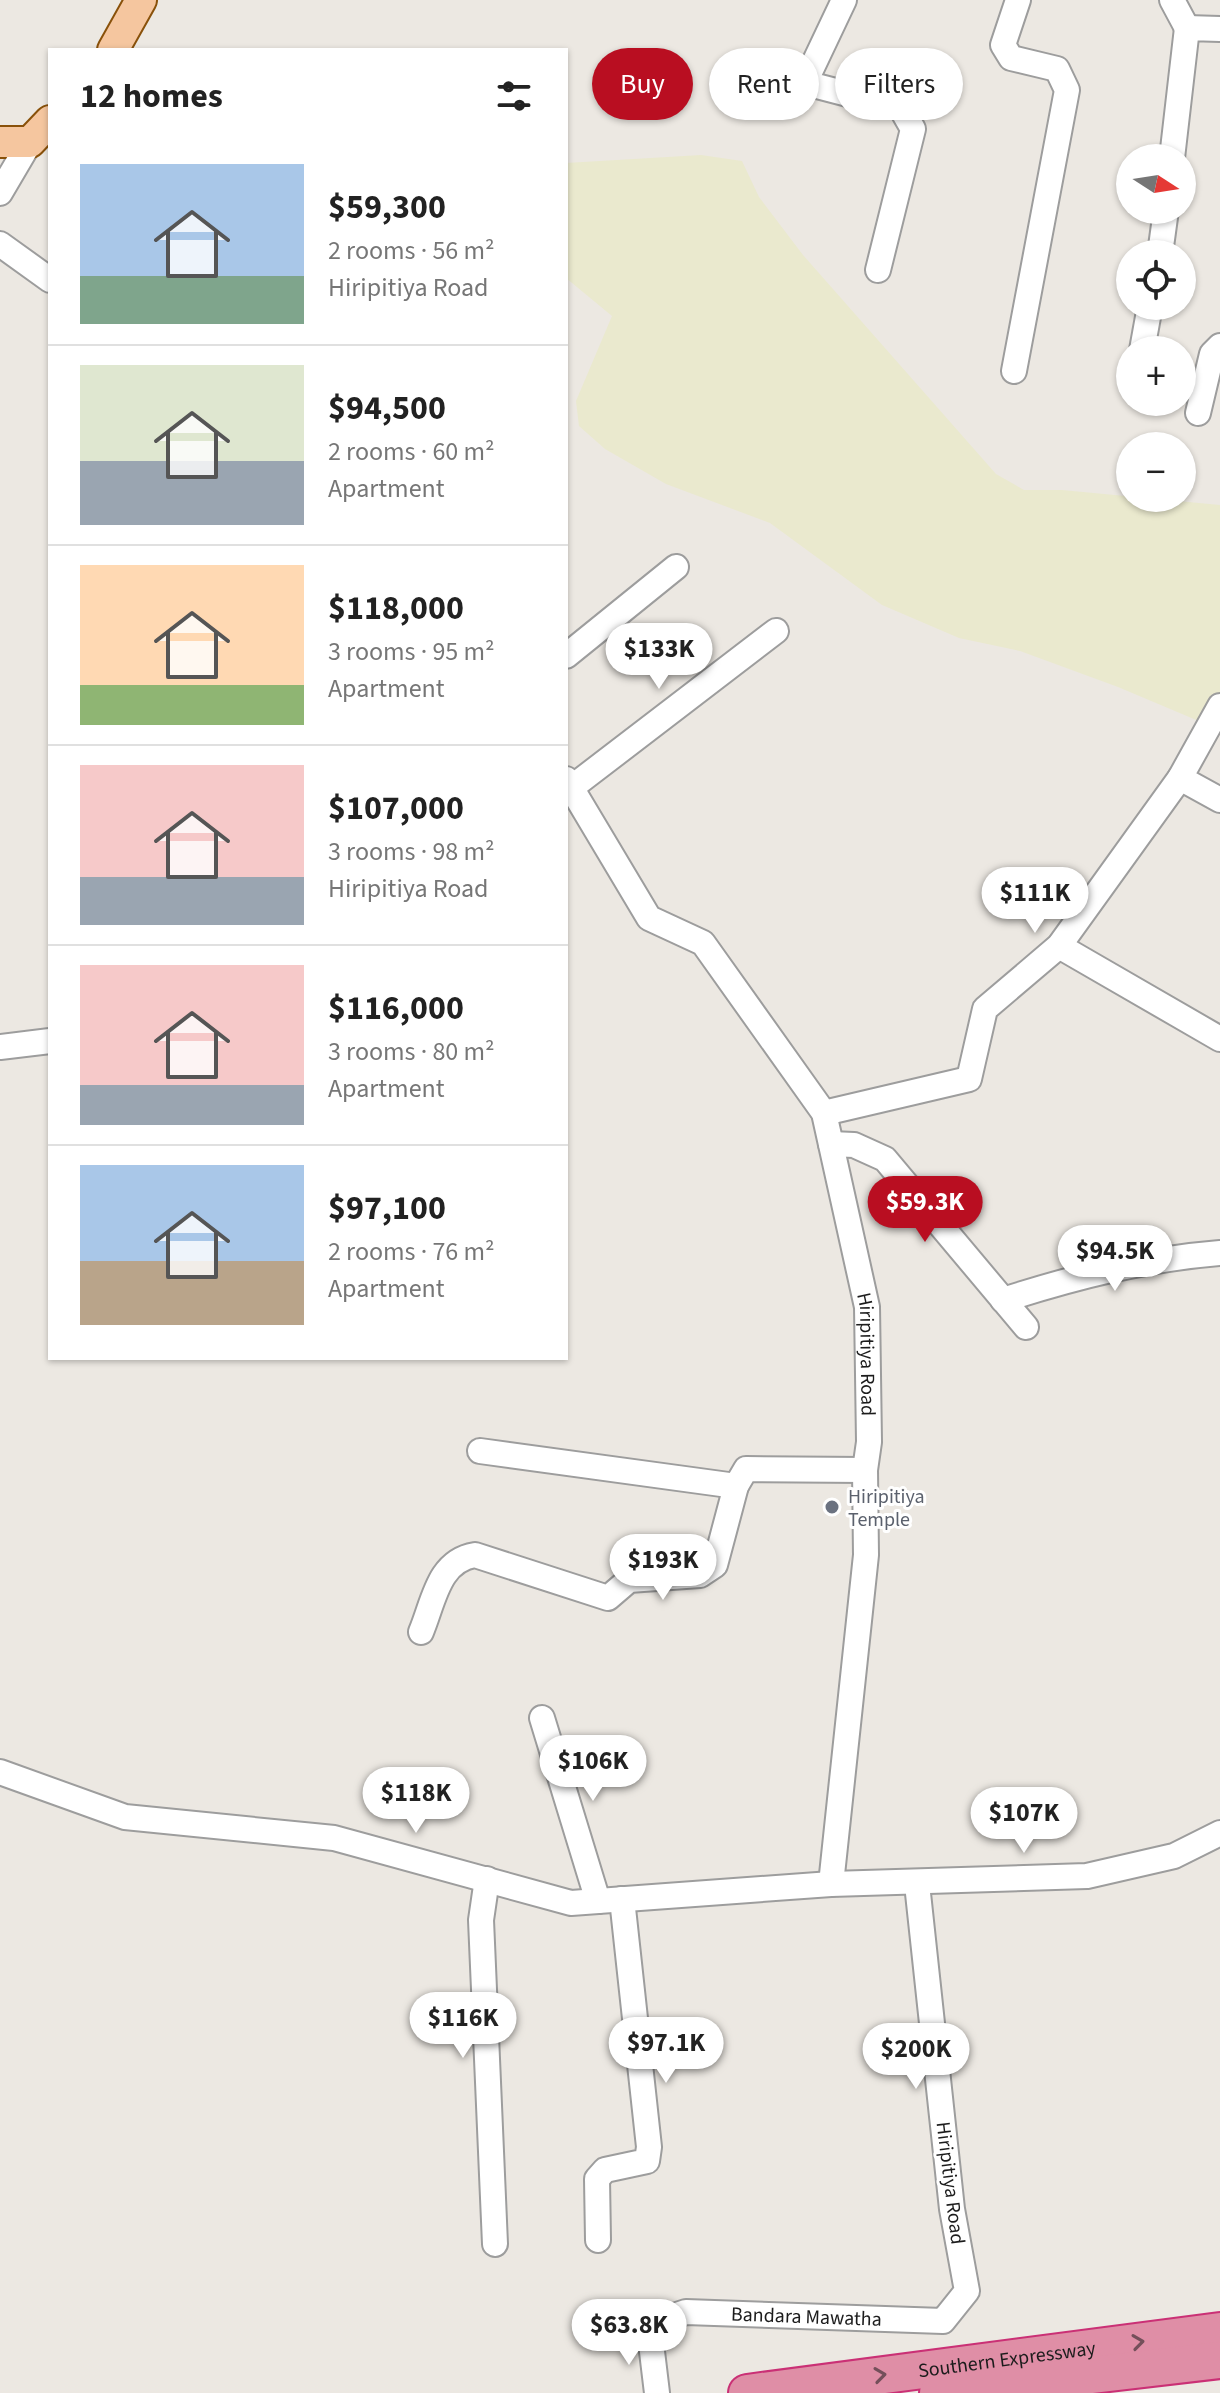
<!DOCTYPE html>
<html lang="en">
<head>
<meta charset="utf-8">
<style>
	:root { --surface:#fff; --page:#f6f6f6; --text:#222; --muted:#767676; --line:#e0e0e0; --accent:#b90e21 }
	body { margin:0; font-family:"Source Sans 3",sans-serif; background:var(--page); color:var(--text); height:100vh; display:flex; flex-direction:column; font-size:30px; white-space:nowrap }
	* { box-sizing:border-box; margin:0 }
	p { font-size:26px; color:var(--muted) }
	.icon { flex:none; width:44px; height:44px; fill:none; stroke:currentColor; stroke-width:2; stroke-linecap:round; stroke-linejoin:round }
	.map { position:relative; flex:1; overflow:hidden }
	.sheet { position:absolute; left:48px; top:48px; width:520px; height:1312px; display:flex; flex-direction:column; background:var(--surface); border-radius:0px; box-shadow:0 2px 6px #0004 }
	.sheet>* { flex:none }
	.hud { position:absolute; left:592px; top:48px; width:508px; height:72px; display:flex; gap:16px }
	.needle { width:52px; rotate:102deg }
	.buttons { position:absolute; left:1116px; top:144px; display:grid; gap:16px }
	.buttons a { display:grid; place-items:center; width:80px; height:80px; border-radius:50%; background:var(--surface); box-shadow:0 2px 6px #0004; font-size:40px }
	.price { position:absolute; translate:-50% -68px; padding:0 18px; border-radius:28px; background:#fff; color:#222; font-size:26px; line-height:52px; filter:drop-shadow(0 2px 4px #0008) }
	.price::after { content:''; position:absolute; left:50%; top:48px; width:24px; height:18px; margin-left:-12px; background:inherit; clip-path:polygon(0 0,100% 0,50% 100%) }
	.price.selected { background:var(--accent); color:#fff }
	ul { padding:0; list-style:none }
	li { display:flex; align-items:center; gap:24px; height:200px; padding:0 32px }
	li+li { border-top:2px solid var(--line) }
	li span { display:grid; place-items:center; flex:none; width:224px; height:160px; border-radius:0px; color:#555 }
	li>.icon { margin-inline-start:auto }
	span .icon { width:96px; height:96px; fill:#fffc; stroke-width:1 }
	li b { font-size:34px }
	h2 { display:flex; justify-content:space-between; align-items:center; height:96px; padding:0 32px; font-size:34px }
	.tag { padding:0 28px; border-radius:36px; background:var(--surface); box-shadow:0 2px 6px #0004; font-size:28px; line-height:72px }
	.tag.selected { background:var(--accent); color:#fff }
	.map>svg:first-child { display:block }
	.farmland { fill:#eae9ce }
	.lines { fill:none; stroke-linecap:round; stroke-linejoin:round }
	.minor-casing { stroke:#9d9d9d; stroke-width:28 }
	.major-casing { stroke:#89510a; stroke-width:34 }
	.highway-casing { stroke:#ca3075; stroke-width:40 }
	.minor { stroke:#fff; stroke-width:24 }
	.major { stroke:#f5c69f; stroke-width:30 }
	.highway { stroke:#df8ea6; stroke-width:36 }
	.oneway { stroke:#744f5a }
	.worship-dot { fill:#6b7280; stroke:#fff; stroke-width:3 }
	.labels { text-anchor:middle; stroke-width:6; stroke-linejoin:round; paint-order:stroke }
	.street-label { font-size:20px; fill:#1c1c1c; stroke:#fff }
	.worship-label { font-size:20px; fill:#5b616d; stroke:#fff; text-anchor:start }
</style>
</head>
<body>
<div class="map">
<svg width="1220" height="2393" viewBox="0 0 1220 2393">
	<rect width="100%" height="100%" fill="#ece8e2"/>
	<path class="farmland" d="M701,155L742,161L759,197L803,255L996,474L1024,490H1062L1220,505V730L1118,687L1020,651L959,638L882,605L770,523L666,484L605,449L579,426L576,401L612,316L566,278V163Z"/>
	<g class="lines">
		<defs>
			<g id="minor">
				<path d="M844,0L808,76L809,84L901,108L913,129L878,270"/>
				<path d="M1172,0L1187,28"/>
				<path d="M1172,158L1187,28L1220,29"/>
				<path d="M0,193L30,142"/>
				<path d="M0,244L50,280"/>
				<path d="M1160,254L1166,210"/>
				<path d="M1142,350L1150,306"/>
				<path d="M1014,371L1067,90L1057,69L1011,58L1003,45L1018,0"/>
				<path d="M1198,413L1212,354L1220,346"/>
				<path d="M566,656L676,567"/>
				<path d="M1180,778L1220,800"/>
				<path id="s1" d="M566,779L649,918L703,943L824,1113L867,1307L869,1442L865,1470L866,1555L831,1884"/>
				<path d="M571,788L776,631"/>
				<path d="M1059,946L1220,1039"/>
				<path d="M0,1047L50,1041"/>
				<path d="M824,1113L969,1079L985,1009L1059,946L1180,778L1220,706"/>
				<path d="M831,1144L854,1145L885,1159L1026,1327"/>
				<path d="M1003,1300C1075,1277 1145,1259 1220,1253"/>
				<path d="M480,1451L736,1486"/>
				<path d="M421,1632C434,1601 438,1561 475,1555L608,1598L629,1580L700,1575L715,1565L736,1486L746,1469L865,1470"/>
				<path d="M542,1718L598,1901"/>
				<path d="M0,1772L125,1817L334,1838L571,1903L831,1884L1087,1876L1174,1856L1220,1833"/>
				<path d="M487,1879L481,1920L495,2244"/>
				<path d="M598,2240L597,2179L605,2170L647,2161L649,2147L622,1899"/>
				<path id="s2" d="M657,2393L650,2335L659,2321L686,2312L943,2321L967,2291L952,2209L917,1884"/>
			</g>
			<g id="major">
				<path d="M113,50L141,0"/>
				<path d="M0,142H30L50,121"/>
			</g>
			<g id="highway">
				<path id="s3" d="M747,2393L1220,2331"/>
				<path d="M938,2393L1220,2360"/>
			</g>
		</defs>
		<use href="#minor" class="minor-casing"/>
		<use href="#major" class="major-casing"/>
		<use href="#highway" class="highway-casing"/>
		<use href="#minor" class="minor"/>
		<use href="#major" class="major"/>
		<use href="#highway" class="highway"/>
	</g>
	<defs><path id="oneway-chevron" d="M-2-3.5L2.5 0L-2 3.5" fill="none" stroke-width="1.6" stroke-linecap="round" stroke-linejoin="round" transform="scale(2)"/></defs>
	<g class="oneway">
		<use href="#oneway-chevron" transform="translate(1138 2342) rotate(-8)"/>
		<use href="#oneway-chevron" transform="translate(880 2375) rotate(-8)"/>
	</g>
	<circle class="worship-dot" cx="832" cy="1507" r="8"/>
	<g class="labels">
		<g class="street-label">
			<text dy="7" stroke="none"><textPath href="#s1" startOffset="676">Hiripitiya Road</textPath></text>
			<text transform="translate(951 2183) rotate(83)" y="7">Hiripitiya Road</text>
			<text dy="7" stroke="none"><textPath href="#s2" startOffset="224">Bandara Mawatha</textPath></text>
			<text dy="7" stroke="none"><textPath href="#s3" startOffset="262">Southern Expressway</textPath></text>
		</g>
		<g class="worship-label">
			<text x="848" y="1503">Hiripitiya<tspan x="848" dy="23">Temple</tspan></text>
		</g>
	</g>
</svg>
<div class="buttons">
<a><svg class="needle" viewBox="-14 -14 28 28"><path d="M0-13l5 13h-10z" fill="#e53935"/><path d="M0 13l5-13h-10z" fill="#767676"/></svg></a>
<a><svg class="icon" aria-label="locate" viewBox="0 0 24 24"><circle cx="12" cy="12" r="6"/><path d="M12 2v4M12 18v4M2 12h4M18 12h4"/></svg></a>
<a>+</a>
<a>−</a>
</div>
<b class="price" style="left:659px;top:691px">$133K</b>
<b class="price" style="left:1035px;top:935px">$111K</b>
<b class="price selected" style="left:925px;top:1244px">$59.3K</b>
<b class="price" style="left:1115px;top:1293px">$94.5K</b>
<b class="price" style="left:663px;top:1602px">$193K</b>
<b class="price" style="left:593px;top:1803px">$106K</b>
<b class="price" style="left:416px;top:1835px">$118K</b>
<b class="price" style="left:1024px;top:1855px">$107K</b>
<b class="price" style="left:463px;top:2060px">$116K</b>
<b class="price" style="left:666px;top:2085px">$97.1K</b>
<b class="price" style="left:916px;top:2091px">$200K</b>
<b class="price" style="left:629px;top:2367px">$63.8K</b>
<div class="hud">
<a class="tag selected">Buy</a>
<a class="tag">Rent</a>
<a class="tag">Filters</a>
</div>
<section class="sheet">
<h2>12 homes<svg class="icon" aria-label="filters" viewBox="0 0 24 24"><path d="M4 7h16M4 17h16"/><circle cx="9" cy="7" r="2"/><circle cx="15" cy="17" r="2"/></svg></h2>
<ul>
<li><span style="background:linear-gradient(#a9c7e8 70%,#7fa58c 0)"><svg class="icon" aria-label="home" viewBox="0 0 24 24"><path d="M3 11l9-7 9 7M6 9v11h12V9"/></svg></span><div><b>$59,300</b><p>2 rooms · 56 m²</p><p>Hiripitiya Road</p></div></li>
<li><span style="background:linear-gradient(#dfe7d0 60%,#9aa5b1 0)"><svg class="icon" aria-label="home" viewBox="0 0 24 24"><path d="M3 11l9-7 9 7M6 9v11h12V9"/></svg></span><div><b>$94,500</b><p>2 rooms · 60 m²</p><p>Apartment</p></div></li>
<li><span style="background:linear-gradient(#ffd9b3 75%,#8fb573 0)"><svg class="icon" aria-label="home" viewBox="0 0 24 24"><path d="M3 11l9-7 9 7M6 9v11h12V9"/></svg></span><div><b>$118,000</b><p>3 rooms · 95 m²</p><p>Apartment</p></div></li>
<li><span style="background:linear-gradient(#f6c9c9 70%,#9aa5b1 0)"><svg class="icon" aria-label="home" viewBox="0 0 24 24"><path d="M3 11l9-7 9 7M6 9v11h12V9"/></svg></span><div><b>$107,000</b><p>3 rooms · 98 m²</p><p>Hiripitiya Road</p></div></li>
<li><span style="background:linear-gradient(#f6c9c9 75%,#9aa5b1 0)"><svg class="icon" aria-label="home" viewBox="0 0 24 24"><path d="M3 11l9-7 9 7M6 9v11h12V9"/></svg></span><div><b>$116,000</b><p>3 rooms · 80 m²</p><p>Apartment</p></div></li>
<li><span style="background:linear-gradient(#a9c7e8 60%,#b9a48a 0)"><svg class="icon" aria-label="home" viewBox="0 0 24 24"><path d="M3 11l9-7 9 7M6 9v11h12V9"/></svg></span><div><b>$97,100</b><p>2 rooms · 76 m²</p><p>Apartment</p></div></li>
</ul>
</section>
</div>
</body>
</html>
